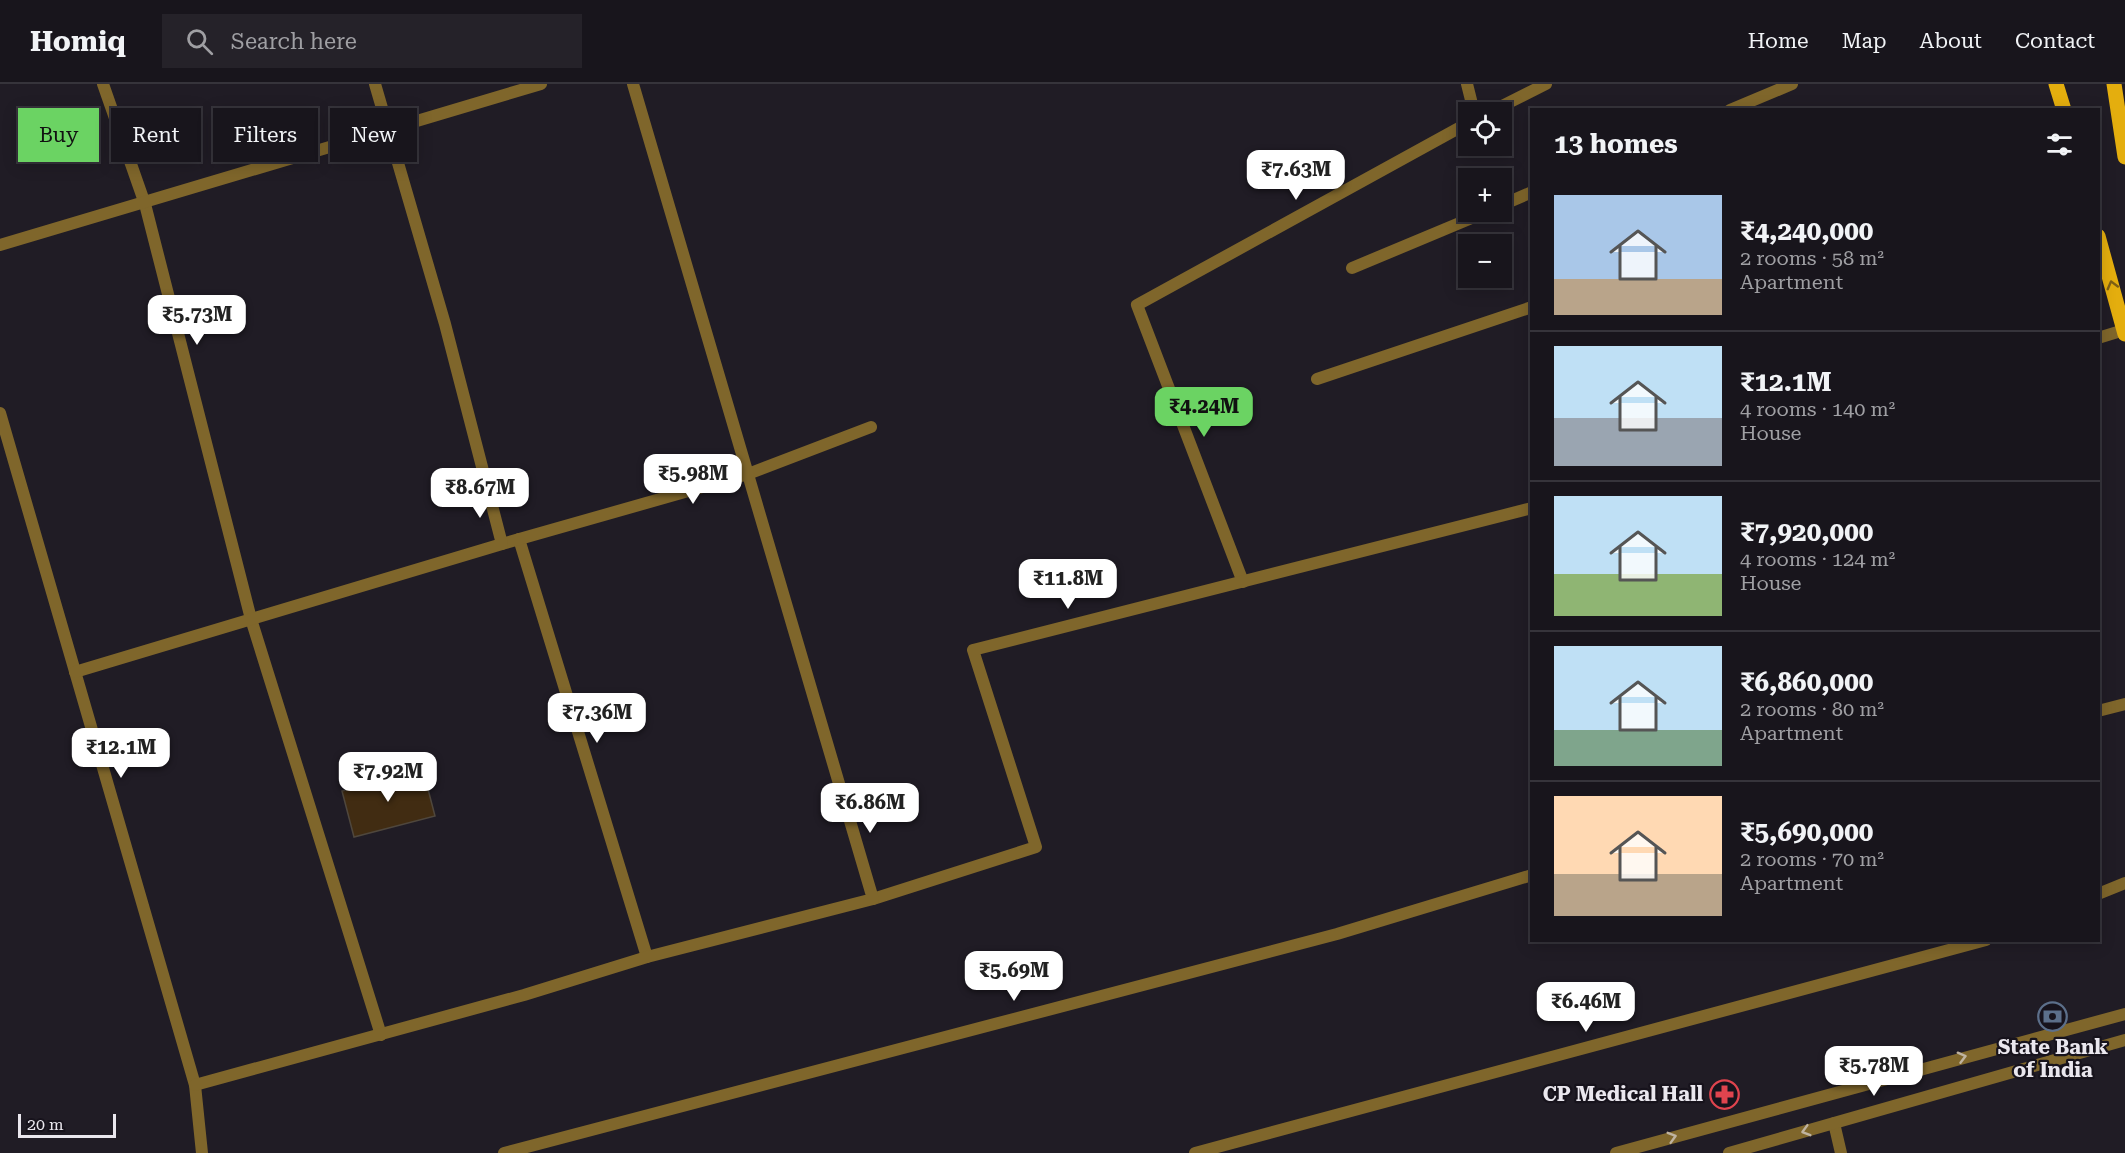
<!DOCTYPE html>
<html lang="en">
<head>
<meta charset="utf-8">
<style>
	:root { --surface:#18151c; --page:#252229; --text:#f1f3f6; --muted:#9f9fa3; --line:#36343b; --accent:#6bd363 }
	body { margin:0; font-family:"Roboto Serif",serif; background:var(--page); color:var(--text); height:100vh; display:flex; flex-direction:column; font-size:22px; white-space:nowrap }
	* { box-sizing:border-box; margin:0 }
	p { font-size:20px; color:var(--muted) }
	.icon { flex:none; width:33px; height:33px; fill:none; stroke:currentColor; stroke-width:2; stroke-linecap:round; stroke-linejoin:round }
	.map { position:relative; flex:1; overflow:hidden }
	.panel { position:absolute; left:1530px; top:24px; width:570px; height:834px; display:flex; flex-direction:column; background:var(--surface); border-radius:0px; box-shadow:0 3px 15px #0003,0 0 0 2px var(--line) }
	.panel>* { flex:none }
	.banner { position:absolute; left:18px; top:24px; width:570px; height:54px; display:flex; gap:12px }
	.tools { position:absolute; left:1458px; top:18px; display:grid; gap:12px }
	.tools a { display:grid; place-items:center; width:54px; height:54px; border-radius:0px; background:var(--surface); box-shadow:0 3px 15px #0003,0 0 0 2px var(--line); font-size:30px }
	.scale { position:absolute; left:18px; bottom:15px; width:98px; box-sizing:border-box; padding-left:6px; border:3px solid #eae7ee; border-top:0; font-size:16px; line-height:21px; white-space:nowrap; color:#eae7ee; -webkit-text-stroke:4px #17131c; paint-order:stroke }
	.price { position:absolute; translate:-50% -51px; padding:0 14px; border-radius:12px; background:#fff; color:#222; font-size:20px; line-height:39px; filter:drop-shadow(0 2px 3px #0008) }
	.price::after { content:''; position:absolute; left:50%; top:36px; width:18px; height:14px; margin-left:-9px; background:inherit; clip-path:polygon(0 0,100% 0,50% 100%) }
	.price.current { background:var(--accent); color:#111 }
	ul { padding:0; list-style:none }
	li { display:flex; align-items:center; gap:18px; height:150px; padding:0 24px }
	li+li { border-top:2px solid var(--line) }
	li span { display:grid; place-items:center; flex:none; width:168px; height:120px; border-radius:0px; color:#555 }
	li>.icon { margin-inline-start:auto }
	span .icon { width:72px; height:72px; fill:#fffc; stroke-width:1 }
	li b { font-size:26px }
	h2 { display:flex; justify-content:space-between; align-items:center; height:72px; padding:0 24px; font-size:26px }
	.chip { padding:0 21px; border-radius:0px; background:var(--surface); box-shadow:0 3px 15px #0003,0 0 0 2px var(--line); font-size:21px; line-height:54px }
	.chip.current { background:var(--accent); color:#111 }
	header { display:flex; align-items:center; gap:36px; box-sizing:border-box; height:84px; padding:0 30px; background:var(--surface); border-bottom:2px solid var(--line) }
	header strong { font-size:28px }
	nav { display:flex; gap:33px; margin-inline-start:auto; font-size:21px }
	.search { width:420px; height:54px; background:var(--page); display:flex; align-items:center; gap:15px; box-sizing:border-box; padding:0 21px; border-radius:0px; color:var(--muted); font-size:22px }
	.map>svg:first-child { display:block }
	.building { fill:#412c12; stroke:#4f473d; stroke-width:1.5 }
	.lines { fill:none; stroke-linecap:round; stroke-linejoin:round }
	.minor { stroke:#7f662b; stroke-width:12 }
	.tertiary { stroke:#7f662b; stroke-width:12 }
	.primary { stroke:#e4ae0e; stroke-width:15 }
	.oneway { stroke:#7e6015 }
	.oneway2 { stroke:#bfb3a0 }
	.labels { text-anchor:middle; stroke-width:4.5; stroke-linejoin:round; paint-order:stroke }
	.poi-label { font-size:20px; font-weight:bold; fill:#eae7ee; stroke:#17131c }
</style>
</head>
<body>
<header>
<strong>Homiq</strong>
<div class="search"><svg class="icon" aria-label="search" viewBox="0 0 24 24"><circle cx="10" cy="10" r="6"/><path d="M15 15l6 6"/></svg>Search here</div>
<nav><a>Home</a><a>Map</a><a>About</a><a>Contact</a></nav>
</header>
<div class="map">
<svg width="2125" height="1069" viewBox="0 0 2125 1069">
	<rect width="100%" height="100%" fill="#201c25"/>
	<path class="building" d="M423,686L435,732L354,753L342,707Z"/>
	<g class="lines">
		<g class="minor">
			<path d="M103,0L145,120L251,535L381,951"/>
			<path d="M1467,0L1474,28"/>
			<path d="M1730,26L1792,0"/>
			<path d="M1490,28L1546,0"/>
			<path d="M1502,121L1532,108"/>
			<path d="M0,161L541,0"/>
			<path d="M1352,184L1486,128"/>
			<path d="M2098,254L2124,246"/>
			<path d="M1317,295L1532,223"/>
			<path d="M0,329L195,1001L202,1069"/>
			<path d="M519,455L647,873"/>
			<path d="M502,460L748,390L871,343"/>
			<path d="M1243,498L1137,221L1468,39"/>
			<path d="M75,588L502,460L445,240L375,0"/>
			<path d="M2098,627L2125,620"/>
			<path d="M2098,810L2125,799"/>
			<path d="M873,815L1036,763L973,566L1532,424"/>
			<path d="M195,1001L524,911L647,873L873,815L633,0"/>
			<path d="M1834,1039L1841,1069"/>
			<path d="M504,1069L1337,850L1532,791"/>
			<path d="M1195,1069L1986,856"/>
		</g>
		<g class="tertiary">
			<path d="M1616,1069L2125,930"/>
			<path d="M1729,1069L2125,956"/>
		</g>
		<g class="primary">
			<path d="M2056,0L2064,26"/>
			<path d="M2114,0L2125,73"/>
			<path d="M2098,152L2125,250"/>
		</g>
	</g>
	<defs><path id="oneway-chevron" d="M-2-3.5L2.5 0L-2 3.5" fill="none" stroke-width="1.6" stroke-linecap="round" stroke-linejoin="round" transform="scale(1.5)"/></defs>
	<use class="oneway" href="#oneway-chevron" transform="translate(2112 201) rotate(-105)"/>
	<g class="oneway2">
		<use href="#oneway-chevron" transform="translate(1962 973) rotate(-15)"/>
		<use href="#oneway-chevron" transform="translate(1806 1047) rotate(164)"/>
		<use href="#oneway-chevron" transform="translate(1672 1053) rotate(-16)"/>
	</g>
	<defs>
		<symbol id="bank-ring" viewBox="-11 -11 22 22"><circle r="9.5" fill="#17131c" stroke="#5c6f8a" stroke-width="1.5"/><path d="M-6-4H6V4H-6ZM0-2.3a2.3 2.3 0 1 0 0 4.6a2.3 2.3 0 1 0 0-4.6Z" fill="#5c6f8a"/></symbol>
		<symbol id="pharmacy-ring" viewBox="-11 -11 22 22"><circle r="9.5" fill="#17131c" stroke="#e0444e" stroke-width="1.5"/><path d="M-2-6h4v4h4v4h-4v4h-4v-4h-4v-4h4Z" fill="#e0444e"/></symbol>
	</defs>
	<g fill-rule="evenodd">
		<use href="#bank-ring" x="2036" y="916" width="33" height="33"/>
		<use href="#pharmacy-ring" x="1708" y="994" width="33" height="33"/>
	</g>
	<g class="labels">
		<g class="poi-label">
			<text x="2053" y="970">State Bank<tspan x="2053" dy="23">of India</tspan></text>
			<text x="1703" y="1017" text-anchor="end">CP Medical Hall</text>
		</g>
	</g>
</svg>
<div class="tools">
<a><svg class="icon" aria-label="locate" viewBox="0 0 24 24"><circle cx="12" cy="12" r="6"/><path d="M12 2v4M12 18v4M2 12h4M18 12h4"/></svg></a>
<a>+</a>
<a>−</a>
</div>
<div class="scale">20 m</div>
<b class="price" style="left:1296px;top:117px">₹7.63M</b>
<b class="price" style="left:197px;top:262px">₹5.73M</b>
<b class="price current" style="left:1204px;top:354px">₹4.24M</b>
<b class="price" style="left:693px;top:421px">₹5.98M</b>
<b class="price" style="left:480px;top:435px">₹8.67M</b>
<b class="price" style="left:1068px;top:526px">₹11.8M</b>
<b class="price" style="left:597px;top:660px">₹7.36M</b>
<b class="price" style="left:121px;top:695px">₹12.1M</b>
<b class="price" style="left:388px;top:719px">₹7.92M</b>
<b class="price" style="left:870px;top:750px">₹6.86M</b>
<b class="price" style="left:1014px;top:918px">₹5.69M</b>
<b class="price" style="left:1586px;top:949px">₹6.46M</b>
<b class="price" style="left:1874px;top:1013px">₹5.78M</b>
<div class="banner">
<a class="chip current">Buy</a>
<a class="chip">Rent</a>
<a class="chip">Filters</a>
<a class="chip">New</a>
</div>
<section class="panel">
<h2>13 homes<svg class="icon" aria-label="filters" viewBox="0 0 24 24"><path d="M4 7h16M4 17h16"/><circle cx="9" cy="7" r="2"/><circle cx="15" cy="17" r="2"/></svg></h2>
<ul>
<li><span style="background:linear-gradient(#a9c7e8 70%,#b9a48a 0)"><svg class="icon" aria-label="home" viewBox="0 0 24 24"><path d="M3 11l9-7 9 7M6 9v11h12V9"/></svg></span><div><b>₹4,240,000</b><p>2 rooms · 58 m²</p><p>Apartment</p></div></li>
<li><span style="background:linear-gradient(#bfe0f5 60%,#9aa5b1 0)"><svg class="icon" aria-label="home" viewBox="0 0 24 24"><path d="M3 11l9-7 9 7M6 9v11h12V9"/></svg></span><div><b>₹12.1M</b><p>4 rooms · 140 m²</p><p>House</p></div></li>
<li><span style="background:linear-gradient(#bfe0f5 65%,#8fb573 0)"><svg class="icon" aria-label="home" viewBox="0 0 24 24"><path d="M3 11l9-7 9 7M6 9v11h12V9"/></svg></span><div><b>₹7,920,000</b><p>4 rooms · 124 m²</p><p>House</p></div></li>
<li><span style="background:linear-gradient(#bfe0f5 70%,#7fa58c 0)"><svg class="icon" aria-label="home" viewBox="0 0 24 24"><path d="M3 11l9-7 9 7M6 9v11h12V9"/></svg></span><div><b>₹6,860,000</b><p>2 rooms · 80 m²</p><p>Apartment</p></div></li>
<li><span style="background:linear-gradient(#ffd9b3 65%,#b9a48a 0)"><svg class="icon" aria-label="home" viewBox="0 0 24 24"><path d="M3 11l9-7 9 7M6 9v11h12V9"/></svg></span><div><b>₹5,690,000</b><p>2 rooms · 70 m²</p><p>Apartment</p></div></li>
</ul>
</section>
</div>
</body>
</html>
